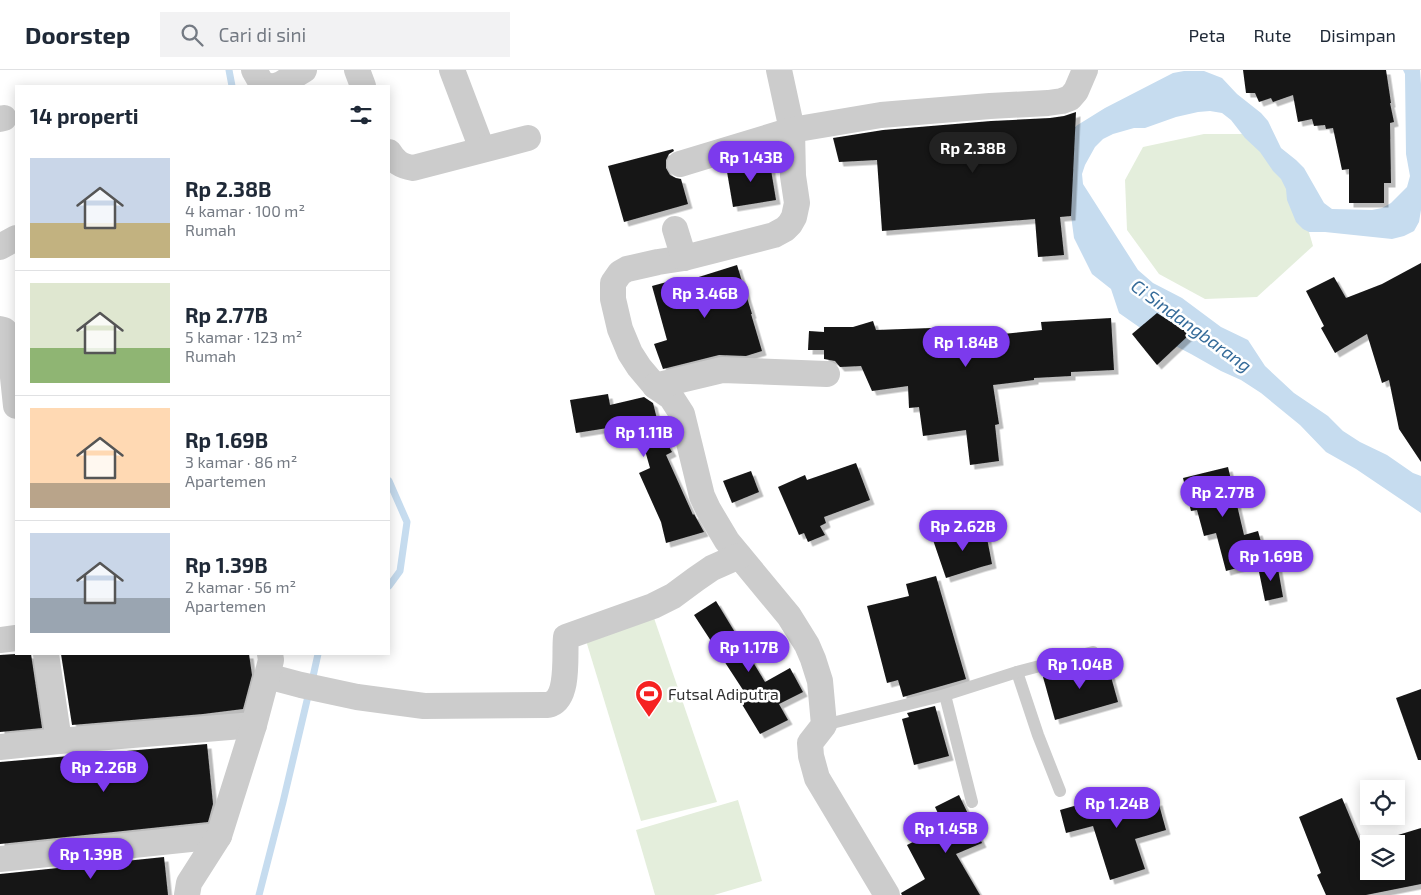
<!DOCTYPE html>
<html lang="id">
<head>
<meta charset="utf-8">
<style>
	:root { --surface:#fff; --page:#f2f2f3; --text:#1f2937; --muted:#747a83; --line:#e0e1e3; --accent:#7c3aed }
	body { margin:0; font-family:"Exo 2",sans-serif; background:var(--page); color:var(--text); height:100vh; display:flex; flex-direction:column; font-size:19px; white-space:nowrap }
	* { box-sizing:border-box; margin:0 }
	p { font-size:16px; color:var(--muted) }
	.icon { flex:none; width:28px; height:28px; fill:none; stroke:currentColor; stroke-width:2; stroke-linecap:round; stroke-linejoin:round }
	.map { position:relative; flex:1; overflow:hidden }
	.sheet { position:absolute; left:15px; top:15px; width:375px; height:570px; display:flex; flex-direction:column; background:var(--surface); border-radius:0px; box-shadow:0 2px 12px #0003 }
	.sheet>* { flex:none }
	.buttons { position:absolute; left:1360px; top:710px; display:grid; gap:10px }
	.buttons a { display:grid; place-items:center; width:45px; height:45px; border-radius:0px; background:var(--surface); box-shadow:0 2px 12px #0003; font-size:25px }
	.price { position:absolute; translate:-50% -42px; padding:0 11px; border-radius:18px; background:var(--accent); color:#fff; font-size:16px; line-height:32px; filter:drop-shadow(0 1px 2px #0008) }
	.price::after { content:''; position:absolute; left:50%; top:30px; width:15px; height:11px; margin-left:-8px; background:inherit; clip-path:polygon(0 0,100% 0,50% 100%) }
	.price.selected { background:#222; color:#fff }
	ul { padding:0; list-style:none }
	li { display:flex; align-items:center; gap:15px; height:125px; padding:0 15px }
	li+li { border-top:1px solid var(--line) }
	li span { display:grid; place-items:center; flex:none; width:140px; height:100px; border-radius:0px; color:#555 }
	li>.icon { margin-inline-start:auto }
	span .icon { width:60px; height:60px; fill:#fffc; stroke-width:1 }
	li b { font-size:21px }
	h2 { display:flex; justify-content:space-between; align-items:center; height:60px; padding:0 15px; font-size:21px }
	header { display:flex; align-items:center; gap:30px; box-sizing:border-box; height:70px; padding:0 25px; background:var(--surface); border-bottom:1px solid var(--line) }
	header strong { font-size:24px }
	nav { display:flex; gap:28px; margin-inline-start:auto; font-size:18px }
	.search { width:350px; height:45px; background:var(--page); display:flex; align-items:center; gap:12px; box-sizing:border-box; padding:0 18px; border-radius:0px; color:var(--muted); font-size:19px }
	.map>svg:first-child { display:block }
	.green { fill:#e4eedc }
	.water { fill:#c6dcef }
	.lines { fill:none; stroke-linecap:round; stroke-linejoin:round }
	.stream { stroke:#c6dcef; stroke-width:7 }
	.building { fill:#161616; fill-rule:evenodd; filter:url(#shadow) }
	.lane { stroke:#ccc; stroke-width:12 }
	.street { stroke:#ccc; stroke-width:26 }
	.labels { text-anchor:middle; stroke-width:5; stroke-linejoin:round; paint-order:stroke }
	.poi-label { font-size:16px; fill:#2f2f2f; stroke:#fff; text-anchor:start }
	.water-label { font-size:18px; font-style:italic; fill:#356b99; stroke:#fff }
</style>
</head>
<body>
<header>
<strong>Doorstep</strong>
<div class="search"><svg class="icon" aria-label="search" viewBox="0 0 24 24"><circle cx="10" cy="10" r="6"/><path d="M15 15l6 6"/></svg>Cari di sini</div>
<nav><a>Peta</a><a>Rute</a><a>Disimpan</a></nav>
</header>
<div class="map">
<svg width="1421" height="825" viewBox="0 0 1421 825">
	<defs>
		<filter id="shadow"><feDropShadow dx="4.5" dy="4.5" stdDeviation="0" flood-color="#0004"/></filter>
	</defs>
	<rect width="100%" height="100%" fill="#fff"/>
	<g class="green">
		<path d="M1204,64H1246L1294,110L1313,176L1257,227L1205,229L1159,204L1127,160L1125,110L1143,77Z"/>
		<path d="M654,548L717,732L641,751L584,564Z"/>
		<path d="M738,730L762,811L714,825H655L636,760Z"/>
	</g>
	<path class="water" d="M1403,0H1420L1421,14V140L1419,152L1414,161L1404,166L1392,169L1325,162H1309L1303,159L1296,152L1287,130L1286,119L1281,109L1273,101L1260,82L1245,68L1231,50L1222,43L1210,41L1198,42L1176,47L1145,58H1134L1113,64L1103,69L1095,77L1085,95L1082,104L1083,114L1138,200L1153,213L1182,228L1221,257L1248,270L1265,296L1294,323L1328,346L1343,361L1360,372L1387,385L1413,403L1421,406V443L1356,399L1326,382L1300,355L1261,323L1241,310L1221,301L1191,284L1139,257L1119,243L1111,219L1092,204L1074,168L1065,100L1070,64L1076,56L1105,38L1173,3L1184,1H1204L1222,8L1237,24L1261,43L1268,51L1281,78L1296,90L1304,98L1324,133L1332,139L1372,140L1382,138L1391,133L1407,117L1410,106L1406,84L1405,4Z"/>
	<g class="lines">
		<g class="stream">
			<path d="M229,0L232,16"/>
			<path d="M389,411L407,452L400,501L389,516"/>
			<path d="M312,611L318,584"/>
			<path d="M259,825L283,732L309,622"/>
		</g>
	</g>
	<g class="building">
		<path d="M1243,0H1386L1391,33H1390L1394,52L1390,53L1391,113H1384V133H1349V99L1342,100L1333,58L1326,59L1325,55L1314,56L1312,49L1298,52L1293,25L1273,32L1271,28L1259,32L1255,23H1246Z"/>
		<path d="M1076,42L1071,146L1060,147L1064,185L1038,187L1035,149L882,161L877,90L839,92L833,68L883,60L991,51L1050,48L1064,46Z"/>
		<path d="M673,79L674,81L669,84L666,90V98L670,105L676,108L681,109L688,134L624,152L608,96Z"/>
		<path d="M769,88L776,130L733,137L726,96Z"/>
		<path d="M1421,193V392L1399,359L1389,310L1382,313L1367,264L1335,283L1321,258L1324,256L1306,221L1334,207L1346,228L1382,214Z"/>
		<path d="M737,195L752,244H751L762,281L746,286L719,285L663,299L654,274L667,270L652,216L685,207L686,211Z"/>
		<path d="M1157,243L1190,264L1157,295L1132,264Z"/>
		<path d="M1111,248L1114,300L1071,302V306L1034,308V310L993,315L999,354L995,355L999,391L970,395L966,360L923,366L919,337L909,338L908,316L872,321L861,296L840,297L835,291L824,289V280H808L809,261L824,262V257H853L873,251L876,260L931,258V263L981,257L982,266L1042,260L1041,252Z"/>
		<path d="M608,324L610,335L644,327L653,333L660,361L672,382L666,385L693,445L694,444L704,462L666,473L661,452L639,403L650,398L642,370L633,354L576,363L570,330Z"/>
		<path d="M856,393L870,430L824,447L826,453L820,456L825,465L808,472L804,463L799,465L778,417L805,405L807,410Z"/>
		<path d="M1228,397L1244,465L1258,461L1266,490L1226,501L1216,463L1204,466L1197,440L1191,441L1183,408Z"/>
		<path d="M751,401L759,422L732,433L723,411Z"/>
		<path d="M985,458L992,494L981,497L946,508L933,470L946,465Z"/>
		<path d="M1277,493L1283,527L1265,531L1258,497Z"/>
		<path d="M936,506L966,609L903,627L898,610L887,613L867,536L909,526L906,514Z"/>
		<path d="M716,531L765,612L790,598L803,622L779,634L788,650L760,664L740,631L743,620L694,545Z"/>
		<path d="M16,584H31L42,658L0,662V585Z"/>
		<path d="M61,584H249L252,605L243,639L203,644L72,655Z"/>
		<path d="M1106,589L1118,632L1055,650L1043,607Z"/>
		<path d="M1421,619V690H1418L1396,628Z"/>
		<path d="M935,636L949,686L914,695L902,649L909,647L907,643Z"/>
		<path d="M207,674L213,734L208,752L0,774V692Z"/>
		<path d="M1140,724L1144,735L1158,731L1166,760L1135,769L1145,799L1110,810L1093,756L1066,763L1060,740L1109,726L1115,732Z"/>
		<path d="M959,725L982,773L956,784L980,825H902L901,823L925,809L907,775L944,756L935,737Z"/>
		<path d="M1342,728L1362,776L1421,758V814L1366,825H1326L1317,805L1321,803L1299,747ZM1369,774H1396V801H1369Z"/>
		<path d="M164,787L168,825H0V804Z"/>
	</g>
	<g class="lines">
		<g class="lane">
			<path d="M1017,602L1038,665L1060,721"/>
			<path d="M945,625L972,732"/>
			<path d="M824,655L945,625L1017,602L1093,582"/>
		</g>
		<g class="street">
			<path d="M254,0L262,14L269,16"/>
			<path d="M357,0L363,16"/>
			<path d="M452,0L482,79"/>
			<path d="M779,0L792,60L793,106L797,133L794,147L790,154L785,159L774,165L684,188L658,192L627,199L620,203L613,213V229L620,259L630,283L639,297L655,316L671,327L682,344L702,426L708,439L727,471L789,546L807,575L813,589L820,611L824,655L810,673L811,686L817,708L887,825"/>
			<path d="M275,16L281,14L304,0"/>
			<path d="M0,49L4,48"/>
			<path d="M389,82C395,92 401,96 413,98L528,68"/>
			<path d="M680,94L792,60L881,45L990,36L1048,33L1062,31L1070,28L1076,21L1085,0"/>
			<path d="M675,159L684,188"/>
			<path d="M0,177L16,168"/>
			<path d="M0,259L4,260L6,262L11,288L16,336"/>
			<path d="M655,316L722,300L827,304"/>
			<path d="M0,570L16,568"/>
			<path d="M46,584L59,671"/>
			<path d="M267,606L301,615L357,627L424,636L544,635C546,635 549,635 551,634C570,626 564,583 566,567L653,536L673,526L696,509L712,498L739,486"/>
			<path d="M0,677L59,671L254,655"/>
			<path d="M0,789L219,766"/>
			<path d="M187,825L189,813L219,766L254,655L267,606L271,590L270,584"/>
		</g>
	</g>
	<defs>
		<symbol id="stadium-pin" viewBox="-11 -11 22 30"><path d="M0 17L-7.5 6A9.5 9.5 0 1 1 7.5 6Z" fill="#f62222" stroke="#fff"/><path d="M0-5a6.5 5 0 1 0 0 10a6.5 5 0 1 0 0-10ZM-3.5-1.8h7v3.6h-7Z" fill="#fff"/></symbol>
	</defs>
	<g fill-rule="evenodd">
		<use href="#stadium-pin" x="633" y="608" width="32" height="43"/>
	</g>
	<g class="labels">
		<g class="poi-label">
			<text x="668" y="630">Futsal Adiputra</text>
		</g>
		<g class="water-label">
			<text transform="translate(1191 256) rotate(36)" y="6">Ci Sindangbarang</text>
		</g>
	</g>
</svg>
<div class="buttons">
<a><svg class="icon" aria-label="locate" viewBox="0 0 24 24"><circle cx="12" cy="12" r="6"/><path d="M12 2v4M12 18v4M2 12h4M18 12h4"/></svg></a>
<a><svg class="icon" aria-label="layers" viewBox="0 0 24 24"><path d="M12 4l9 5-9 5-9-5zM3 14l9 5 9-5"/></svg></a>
</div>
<b class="price selected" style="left:973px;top:104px">Rp 2.38B</b>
<b class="price" style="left:751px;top:113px">Rp 1.43B</b>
<b class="price" style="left:705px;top:249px">Rp 3.46B</b>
<b class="price" style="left:966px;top:298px">Rp 1.84B</b>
<b class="price" style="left:644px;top:388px">Rp 1.11B</b>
<b class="price" style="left:1223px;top:448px">Rp 2.77B</b>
<b class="price" style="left:963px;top:482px">Rp 2.62B</b>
<b class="price" style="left:1271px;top:512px">Rp 1.69B</b>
<b class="price" style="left:749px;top:603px">Rp 1.17B</b>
<b class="price" style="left:1080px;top:620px">Rp 1.04B</b>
<b class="price" style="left:104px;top:723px">Rp 2.26B</b>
<b class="price" style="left:1117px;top:759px">Rp 1.24B</b>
<b class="price" style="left:946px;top:784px">Rp 1.45B</b>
<b class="price" style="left:91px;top:810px">Rp 1.39B</b>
<section class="sheet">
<h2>14 properti<svg class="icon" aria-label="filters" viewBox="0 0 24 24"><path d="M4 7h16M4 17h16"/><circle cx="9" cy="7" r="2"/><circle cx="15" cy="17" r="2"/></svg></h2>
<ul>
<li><span style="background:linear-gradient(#c9d6e8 65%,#c2b280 0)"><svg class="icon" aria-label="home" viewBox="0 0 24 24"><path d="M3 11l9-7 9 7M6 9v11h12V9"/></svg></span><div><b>Rp 2.38B</b><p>4 kamar · 100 m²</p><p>Rumah</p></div></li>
<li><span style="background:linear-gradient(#dfe7d0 65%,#8fb573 0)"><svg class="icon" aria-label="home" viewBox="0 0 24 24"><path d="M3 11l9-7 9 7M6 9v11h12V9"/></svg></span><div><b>Rp 2.77B</b><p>5 kamar · 123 m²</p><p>Rumah</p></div></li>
<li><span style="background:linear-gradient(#ffd9b3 75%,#b9a48a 0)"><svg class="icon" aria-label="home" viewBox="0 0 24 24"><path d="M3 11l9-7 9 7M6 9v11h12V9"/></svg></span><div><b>Rp 1.69B</b><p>3 kamar · 86 m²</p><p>Apartemen</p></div></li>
<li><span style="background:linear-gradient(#c9d6e8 65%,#9aa5b1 0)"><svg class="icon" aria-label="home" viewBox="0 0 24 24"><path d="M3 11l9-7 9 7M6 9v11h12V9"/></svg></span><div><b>Rp 1.39B</b><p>2 kamar · 56 m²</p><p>Apartemen</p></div></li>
</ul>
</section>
</div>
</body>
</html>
